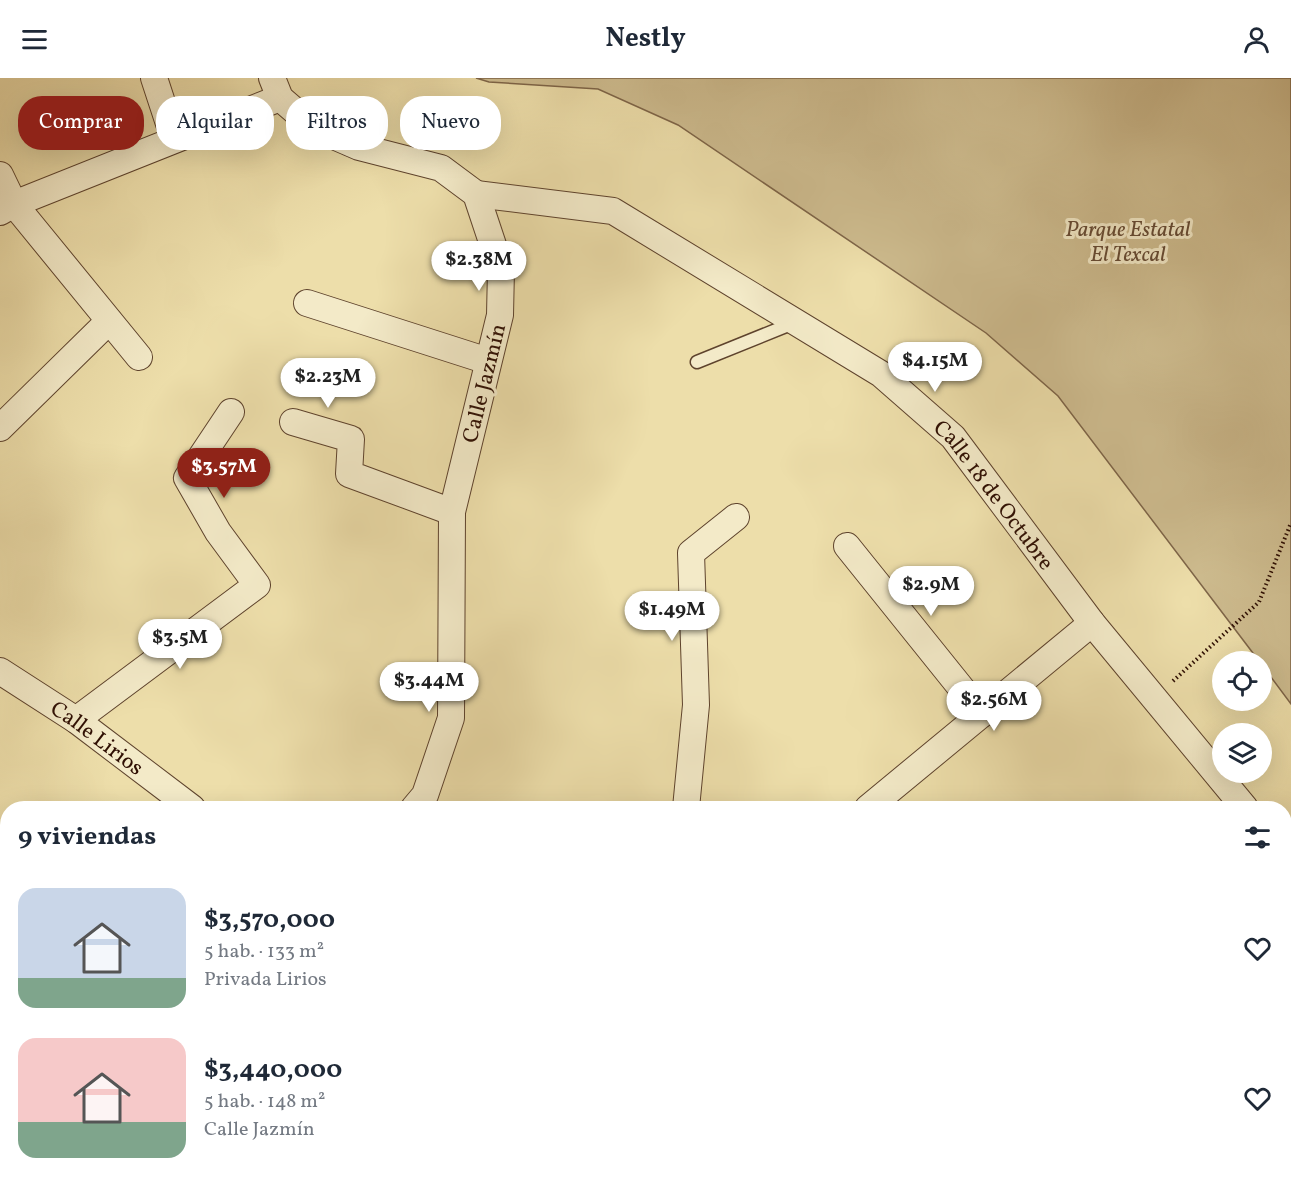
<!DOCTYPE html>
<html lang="es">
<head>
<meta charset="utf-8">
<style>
	:root { --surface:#fff; --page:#f2f2f3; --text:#1f2937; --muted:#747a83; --accent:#8f2418 }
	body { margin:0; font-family:Vollkorn,serif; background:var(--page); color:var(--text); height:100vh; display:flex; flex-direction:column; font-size:22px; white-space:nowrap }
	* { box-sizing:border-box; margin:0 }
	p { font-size:20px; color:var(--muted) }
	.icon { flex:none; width:33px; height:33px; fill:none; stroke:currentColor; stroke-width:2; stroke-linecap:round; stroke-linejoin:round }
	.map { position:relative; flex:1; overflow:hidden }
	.side { position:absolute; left:0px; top:723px; width:1292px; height:386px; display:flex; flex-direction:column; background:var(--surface); border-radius:24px 24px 0 0; box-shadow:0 6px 24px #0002 }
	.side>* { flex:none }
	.hud { position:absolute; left:18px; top:18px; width:600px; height:54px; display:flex; gap:12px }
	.fabs { position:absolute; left:1212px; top:573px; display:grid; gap:12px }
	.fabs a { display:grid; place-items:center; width:60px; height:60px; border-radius:50%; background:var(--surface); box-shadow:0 6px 24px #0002; font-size:30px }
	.price { position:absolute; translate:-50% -51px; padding:0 14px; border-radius:21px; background:#fff; color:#222; font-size:20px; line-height:39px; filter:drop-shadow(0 2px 3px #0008) }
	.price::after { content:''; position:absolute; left:50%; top:36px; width:18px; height:14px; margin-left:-9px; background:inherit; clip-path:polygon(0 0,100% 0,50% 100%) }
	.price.on { background:var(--accent); color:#fff }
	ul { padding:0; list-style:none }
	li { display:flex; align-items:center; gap:18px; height:150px; padding:0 18px }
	li span { display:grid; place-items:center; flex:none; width:168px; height:120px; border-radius:18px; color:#555 }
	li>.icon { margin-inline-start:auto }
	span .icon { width:72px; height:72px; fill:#fffc; stroke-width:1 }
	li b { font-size:26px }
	h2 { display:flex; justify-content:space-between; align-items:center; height:72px; padding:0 18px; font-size:26px }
	.tag { padding:0 21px; border-radius:24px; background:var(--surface); box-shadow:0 6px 24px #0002; font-size:21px; line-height:54px }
	.tag.on { background:var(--accent); color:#fff }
	header { display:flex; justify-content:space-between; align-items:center; height:78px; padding:0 18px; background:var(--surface); font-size:27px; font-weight:700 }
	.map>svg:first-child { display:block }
	.green { fill:#cdbb8e; stroke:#7e6548; stroke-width:1.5 }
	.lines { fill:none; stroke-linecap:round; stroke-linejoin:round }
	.service-casing { stroke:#5e432d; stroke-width:15 }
	.minor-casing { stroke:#5e432d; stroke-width:28 }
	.path { stroke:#2f0f03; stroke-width:4; stroke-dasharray:1.5 3; stroke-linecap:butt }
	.service { stroke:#f3eac8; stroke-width:12 }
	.minor { stroke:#f3eac8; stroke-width:26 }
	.labels { text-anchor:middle; stroke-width:6; stroke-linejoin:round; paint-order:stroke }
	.park-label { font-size:22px; font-style:italic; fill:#664b34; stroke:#f3eac8 }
	.street-label { font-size:22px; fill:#2f0f03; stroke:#f3eac8 }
</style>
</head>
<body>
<header><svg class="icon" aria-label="menu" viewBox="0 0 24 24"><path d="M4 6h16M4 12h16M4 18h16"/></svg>Nestly<svg class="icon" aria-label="person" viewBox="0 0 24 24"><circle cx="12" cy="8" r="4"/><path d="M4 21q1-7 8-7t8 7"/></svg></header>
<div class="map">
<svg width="1291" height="1108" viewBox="0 0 1291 1108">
	<rect width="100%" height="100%" fill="#eddeaa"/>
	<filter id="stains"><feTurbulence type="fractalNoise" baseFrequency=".00333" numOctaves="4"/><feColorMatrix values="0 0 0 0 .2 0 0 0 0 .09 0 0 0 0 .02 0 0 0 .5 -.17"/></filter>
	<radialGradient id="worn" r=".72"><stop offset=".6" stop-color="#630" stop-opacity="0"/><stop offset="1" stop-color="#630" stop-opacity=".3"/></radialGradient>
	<path class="green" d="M476,0H1291V626L1262,587V584L1259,583L1058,318L986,255L678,47L598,11L489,4Z"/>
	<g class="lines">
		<defs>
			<path id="service" d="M697,284L796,244"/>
			<g id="minor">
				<path d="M154,0L174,61"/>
				<path d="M272,0L280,20L302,39L329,56L359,69L441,90L476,116L501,191L500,237L452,434L451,640L425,717L414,730"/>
				<path d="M0,97L14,126L139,279"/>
				<path id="s1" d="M476,116L613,133L881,296L953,359L1092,545L1245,730"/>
				<path d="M0,134L14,126L280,20"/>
				<path d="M307,225L488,283"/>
				<path d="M293,344L351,361L349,396L452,434"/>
				<path d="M0,350L109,243"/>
				<path d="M847,468L982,636"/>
				<path id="s2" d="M0,593L76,642L192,730"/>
				<path d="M76,642L257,507L218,454L187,400L231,334"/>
				<path d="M686,730L696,627L691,475L736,439"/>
				<path d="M868,730L1092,545"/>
				<path d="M1284,776L1291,784"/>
				<path d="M0,815L8,822"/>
				<path d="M1284,949L1291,938"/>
				<path d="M0,1080L8,1074"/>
				<path d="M551,1101L557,1108"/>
				<path d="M1101,1101L1111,1108"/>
				<path d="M232,1108L238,1101"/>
				<path d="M425,1108L431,1101"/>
				<path d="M776,1108L786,1101"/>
				<path d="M951,1108L959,1101"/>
				<path d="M1186,1108L1190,1101"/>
			</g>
		</defs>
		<use href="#service" class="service-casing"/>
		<use href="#minor" class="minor-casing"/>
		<path class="path" d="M1173,603L1259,524L1291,445"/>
		<use href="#service" class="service"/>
		<use href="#minor" class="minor"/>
	</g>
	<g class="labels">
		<g class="park-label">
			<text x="1128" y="158">Parque Estatal<tspan x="1128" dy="25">El Texcal</tspan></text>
		</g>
		<g class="street-label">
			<text transform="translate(483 305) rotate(-76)" y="8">Calle Jazmín</text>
			<text dy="8" stroke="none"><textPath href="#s1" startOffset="618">Calle 18 de Octubre</textPath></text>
			<text dy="8" stroke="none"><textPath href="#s2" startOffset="118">Calle Lirios</textPath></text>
		</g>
	</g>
	<rect width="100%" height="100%" filter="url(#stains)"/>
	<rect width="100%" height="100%" fill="url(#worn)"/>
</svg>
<div class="fabs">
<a><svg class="icon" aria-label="locate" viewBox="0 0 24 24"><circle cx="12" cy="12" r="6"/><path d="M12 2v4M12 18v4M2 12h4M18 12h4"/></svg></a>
<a><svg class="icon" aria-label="layers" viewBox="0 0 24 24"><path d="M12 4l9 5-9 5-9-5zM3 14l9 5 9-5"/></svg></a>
</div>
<b class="price" style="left:479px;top:214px">$2.38M</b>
<b class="price" style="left:935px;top:315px">$4.15M</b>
<b class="price" style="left:328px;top:331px">$2.23M</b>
<b class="price on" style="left:224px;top:421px">$3.57M</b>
<b class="price" style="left:931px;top:539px">$2.9M</b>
<b class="price" style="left:672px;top:564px">$1.49M</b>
<b class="price" style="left:180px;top:592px">$3.5M</b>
<b class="price" style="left:429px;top:635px">$3.44M</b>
<b class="price" style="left:994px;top:654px">$2.56M</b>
<div class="hud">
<a class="tag on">Comprar</a>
<a class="tag">Alquilar</a>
<a class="tag">Filtros</a>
<a class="tag">Nuevo</a>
</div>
<section class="side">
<h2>9 viviendas<svg class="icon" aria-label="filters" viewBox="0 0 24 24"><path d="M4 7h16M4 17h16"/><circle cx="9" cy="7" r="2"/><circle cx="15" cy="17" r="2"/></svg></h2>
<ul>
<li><span style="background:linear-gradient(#c9d6e8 75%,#7fa58c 0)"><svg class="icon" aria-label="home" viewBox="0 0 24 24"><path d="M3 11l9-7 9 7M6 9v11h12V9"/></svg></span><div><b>$3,570,000</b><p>5 hab. · 133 m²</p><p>Privada Lirios</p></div><svg class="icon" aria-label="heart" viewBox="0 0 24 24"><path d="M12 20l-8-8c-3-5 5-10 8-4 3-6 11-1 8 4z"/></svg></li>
<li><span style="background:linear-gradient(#f6c9c9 70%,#7fa58c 0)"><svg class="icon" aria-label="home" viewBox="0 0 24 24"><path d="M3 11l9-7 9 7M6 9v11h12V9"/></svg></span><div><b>$3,440,000</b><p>5 hab. · 148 m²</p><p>Calle Jazmín</p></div><svg class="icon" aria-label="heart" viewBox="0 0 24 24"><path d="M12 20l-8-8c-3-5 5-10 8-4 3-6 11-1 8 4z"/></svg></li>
</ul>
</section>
</div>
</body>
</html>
